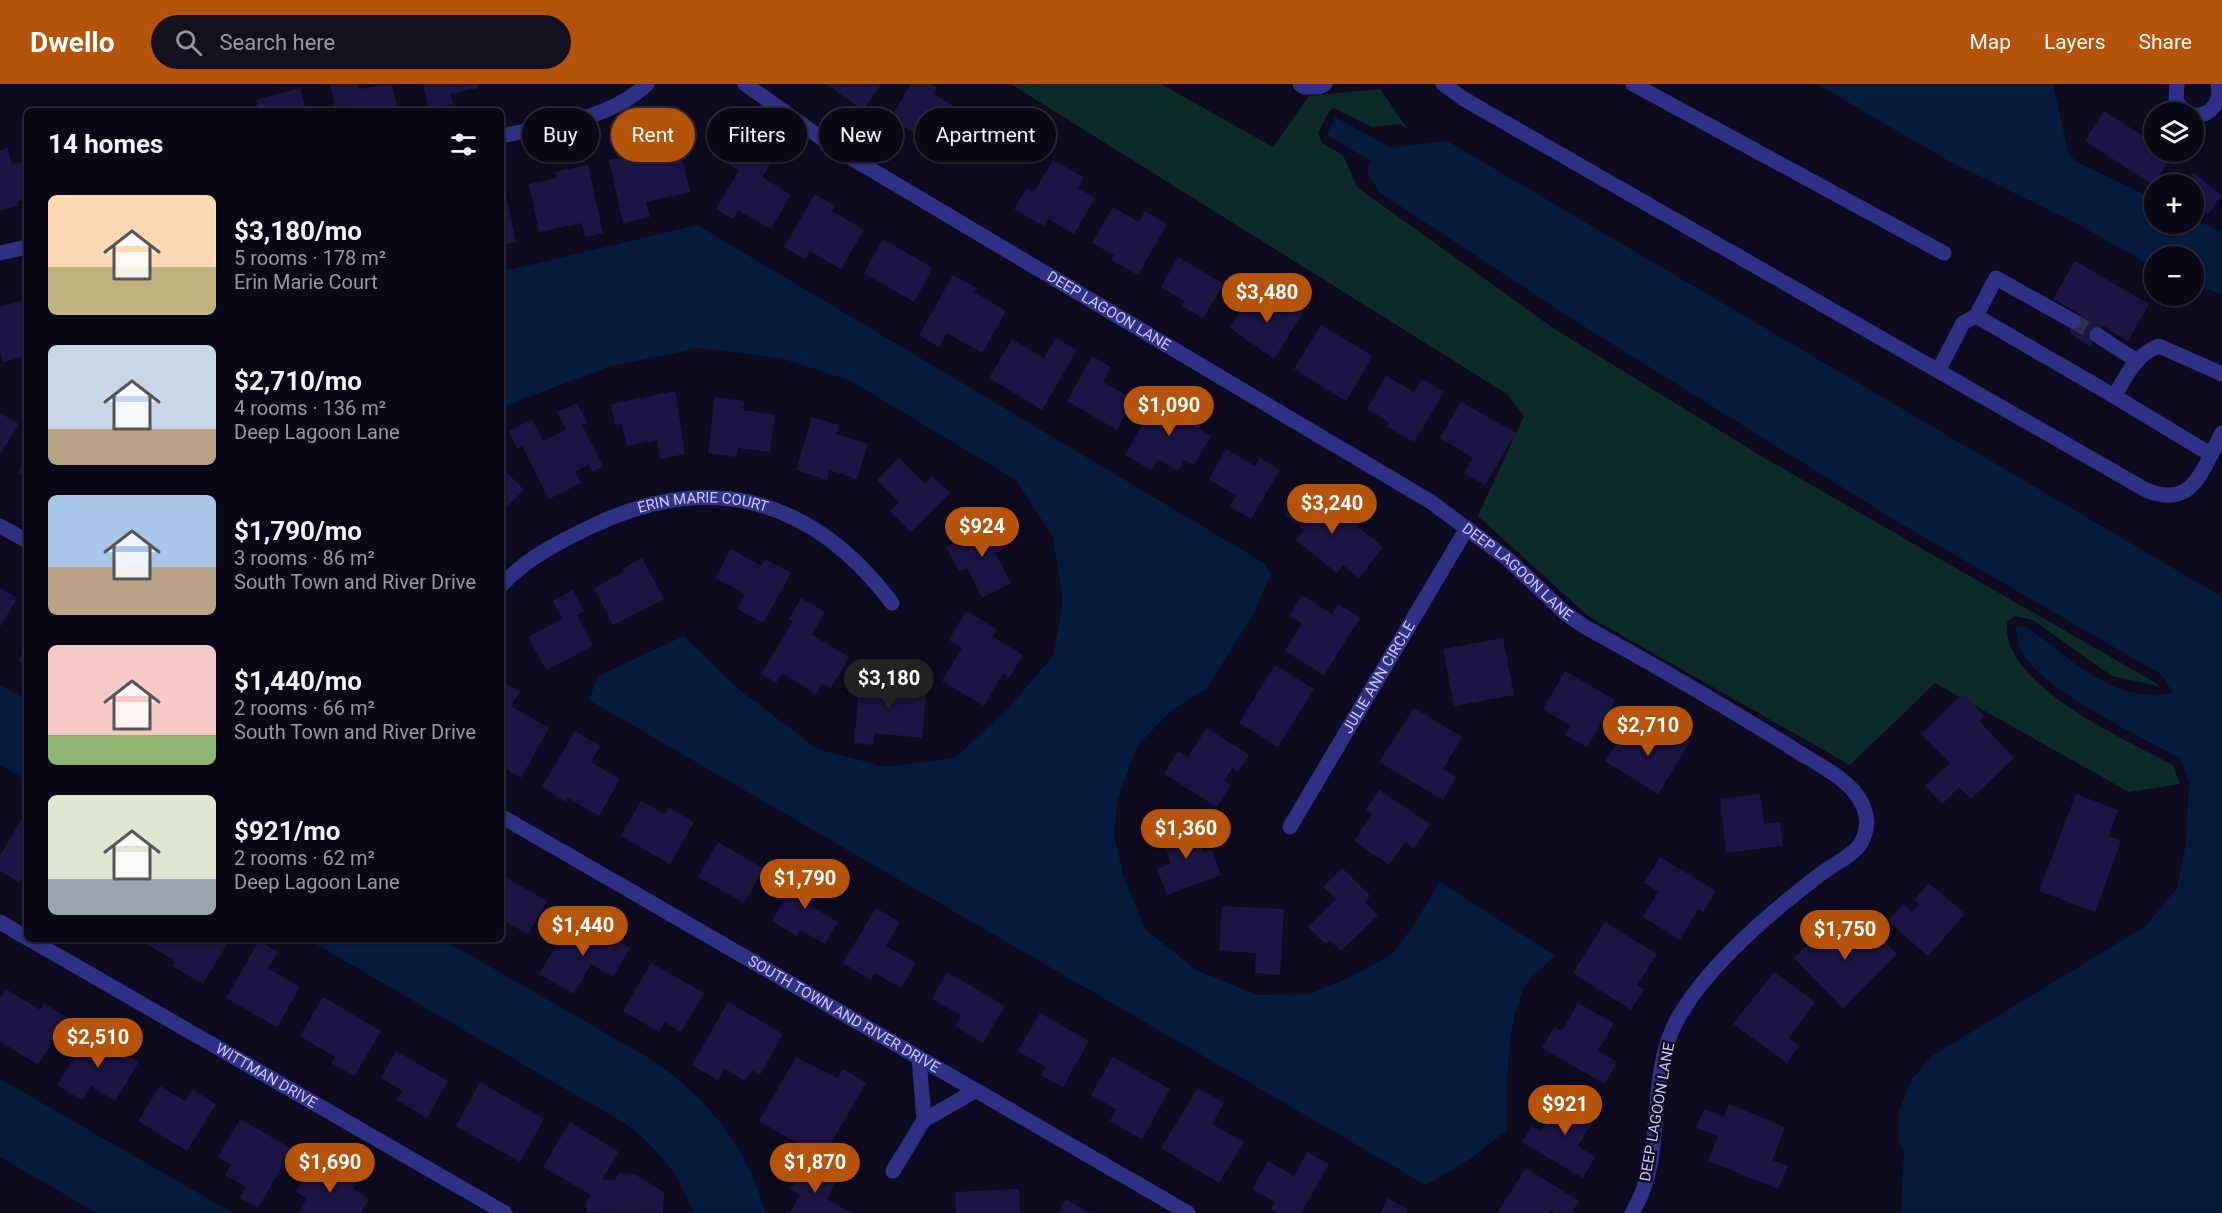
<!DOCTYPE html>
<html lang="en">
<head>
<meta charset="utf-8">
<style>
	:root { --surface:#0a0817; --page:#131120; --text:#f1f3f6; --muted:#999aa1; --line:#2a2936; --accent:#b45309 }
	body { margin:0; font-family:Roboto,sans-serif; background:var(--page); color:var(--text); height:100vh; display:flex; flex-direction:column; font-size:22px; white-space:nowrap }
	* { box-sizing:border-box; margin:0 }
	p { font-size:20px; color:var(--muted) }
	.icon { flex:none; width:33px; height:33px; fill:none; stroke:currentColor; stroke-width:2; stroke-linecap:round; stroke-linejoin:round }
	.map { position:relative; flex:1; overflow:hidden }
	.sheet { position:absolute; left:24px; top:24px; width:480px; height:834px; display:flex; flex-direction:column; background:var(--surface); border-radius:9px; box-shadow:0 2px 4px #0004,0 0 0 2px var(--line) }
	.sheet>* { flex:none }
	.hud { position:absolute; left:522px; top:24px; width:570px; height:54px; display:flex; gap:12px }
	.tools { position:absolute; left:2144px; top:18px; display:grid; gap:12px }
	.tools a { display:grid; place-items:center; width:60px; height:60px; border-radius:50%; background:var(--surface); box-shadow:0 2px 4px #0004,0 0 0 2px var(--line); font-size:30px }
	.price { position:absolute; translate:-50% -51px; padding:0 14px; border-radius:21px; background:var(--accent); color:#fff; font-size:20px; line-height:39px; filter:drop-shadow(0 2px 3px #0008) }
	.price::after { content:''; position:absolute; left:50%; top:36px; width:18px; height:14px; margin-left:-9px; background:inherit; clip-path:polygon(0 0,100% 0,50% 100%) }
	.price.current { background:#222; color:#fff }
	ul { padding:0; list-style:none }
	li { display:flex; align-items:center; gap:18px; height:150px; padding:0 24px }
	li span { display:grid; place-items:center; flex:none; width:168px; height:120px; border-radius:9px; color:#555 }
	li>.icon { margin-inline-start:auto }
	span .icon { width:72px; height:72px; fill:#fffc; stroke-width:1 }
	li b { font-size:26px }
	h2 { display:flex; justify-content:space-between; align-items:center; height:72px; padding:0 24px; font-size:26px }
	.pill { padding:0 21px; border-radius:27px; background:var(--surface); box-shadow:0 2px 4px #0004,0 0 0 2px var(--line); font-size:21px; line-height:54px }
	.pill.current { background:var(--accent); color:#fff }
	header { display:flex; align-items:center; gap:36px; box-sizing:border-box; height:84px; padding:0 30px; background:var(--accent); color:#fff }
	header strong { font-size:28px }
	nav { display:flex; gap:33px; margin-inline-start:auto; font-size:21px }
	.search { width:420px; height:54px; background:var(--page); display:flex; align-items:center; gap:15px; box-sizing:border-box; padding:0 21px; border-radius:33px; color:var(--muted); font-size:22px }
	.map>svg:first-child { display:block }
	.green { fill:#0c2a28 }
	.water { fill:#041b3e }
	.building { fill:#1c1442 }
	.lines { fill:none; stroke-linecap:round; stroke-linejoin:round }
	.minor-tunnel { stroke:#33304c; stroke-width:15; stroke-dasharray:15 8; stroke-linecap:butt }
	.minor { stroke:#303084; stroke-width:15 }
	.labels { text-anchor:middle; stroke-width:5; stroke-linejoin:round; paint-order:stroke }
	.street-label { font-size:15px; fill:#cdc8ff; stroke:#0d0a1f }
</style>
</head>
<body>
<header>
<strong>Dwello</strong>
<div class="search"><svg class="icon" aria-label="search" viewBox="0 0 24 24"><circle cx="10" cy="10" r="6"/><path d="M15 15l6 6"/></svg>Search here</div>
<nav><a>Map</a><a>Layers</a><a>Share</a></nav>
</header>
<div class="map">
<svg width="2222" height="1129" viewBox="0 0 2222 1129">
	<rect width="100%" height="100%" fill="#0d0a1f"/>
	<path class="green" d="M1011,0H1161L1273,63L1309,12L1380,5L1407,44L1399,40L1372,43L1334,24L1329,27L1318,49L1322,59L1343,71L1357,103L1553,244L1761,372L2156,599L2158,602L2112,592L2033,536L2015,532L2007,538C2000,601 2127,656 2173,681L2180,700L2129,708L1935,599L1850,681L1588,532L1478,432L1524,332L1507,310Z"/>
	<g class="water">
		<path d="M1817,0H2053L2068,67L2075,77L2154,115V140H2193V135L2222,148V211L2193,199V172H2154V183L2081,142L1947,76Z"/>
		<path d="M1335,33L1390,63L1447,57L2222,513V1129H1901L1904,1067L1899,1058V1027L1912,995L1932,972L2146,842L2177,804L2186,760L2189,698L2180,674C2140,652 2039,605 2020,565C2017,558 2017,549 2015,542L2028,544C2070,574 2117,622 2173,609L2162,591L1893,435L1574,236L1379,108L1367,88L1371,77L1327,51Z"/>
		<path d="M697,141L1264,479L1271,490L1253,530L1207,604L1172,626L1137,662L1118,713L1114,751L1124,794L1145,845L1196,886L1257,911L1309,910L1355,891L1392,870L1412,844L1440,798L1555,872C1546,881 1528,894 1523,906C1505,948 1507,1001 1507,1046L1470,1075L1426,1101L589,616L598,592L684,552L737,604L817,665L885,683L955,674L1007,626L1053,572L1063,518L1053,453L1016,396L851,297L781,274L700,264L611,282L501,323V188Z"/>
		<path d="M0,601L27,616V696L0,681Z"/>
		<path d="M307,855H442L652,976C707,1013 748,1064 765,1129H694C680,1092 658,1064 626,1040Z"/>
		<path d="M0,995L233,1129H97L0,1073Z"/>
	</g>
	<g class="building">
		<path d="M330,0H358L359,5L392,0L397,23L378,27H336Z"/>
		<path d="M423,0H477L478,4L450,10L453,20L429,25Z"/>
		<path d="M826,0H881L863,26Z"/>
		<path d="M911,0H930L937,4L934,10L958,25L930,69L912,58L916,50L890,35Z"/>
		<path d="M300,4L306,27H259L256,16Z"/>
		<path d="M2104,27L2154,59V68H2167L2173,71L2153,101L2085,57Z"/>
		<path d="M741,57L773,76L762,93L791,111L771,145L738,126L733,135L716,125L739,86L728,80Z"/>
		<path d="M679,62L690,108L646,118L650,133L623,139L609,76Z"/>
		<path d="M8,64L12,81L27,77V115L17,117L18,122L0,126V66Z"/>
		<path d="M1053,76L1084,93L1078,104L1095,114L1074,150L1048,135L1044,142L1014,125L1026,104L1034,108Z"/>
		<path d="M588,81L603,149L585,153L582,139L539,148L529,100L556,94L555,88Z"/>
		<path d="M2194,89L2222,112L2208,130L2193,118V100H2184Z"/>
		<path d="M504,104L516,158L501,161V105Z"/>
		<path d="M815,110L835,122L832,127L864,146L841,185L810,167L805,175L784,163Z"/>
		<path d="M1113,123L1139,138L1145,127L1167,140L1138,191L1111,176L1114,171L1092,159Z"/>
		<path d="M883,155L933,184L914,218L864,189Z"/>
		<path d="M1178,173L1224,200L1203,234L1182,222L1185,217L1161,203Z"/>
		<path d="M2075,177L2149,220L2128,257L2102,241L2090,263L2069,248L2080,230L2053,215Z"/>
		<path d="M953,191L977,204L974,208L1006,227L982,269L947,249L939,263L919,251Z"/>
		<path d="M1250,211L1274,226L1281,213L1304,227L1274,275L1230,244Z"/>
		<path d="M27,216V272L3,278L0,267V222Z"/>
		<path d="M1321,241L1373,272L1346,317L1294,285Z"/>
		<path d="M1056,254L1077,266L1042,326L989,294L1012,255L1044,274Z"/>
		<path d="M1092,272L1111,283L1103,298L1134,315L1117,346L1067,317Z"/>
		<path d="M1386,292L1414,308L1422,295L1444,308L1414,358L1387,343L1389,338L1367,325Z"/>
		<path d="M675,307L685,370L660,375L657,356L627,362L622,340L615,341L611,320Z"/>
		<path d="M1159,312L1204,337L1199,345L1211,352L1194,381L1184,376L1178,387L1158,375L1151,386L1125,371Z"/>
		<path d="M715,313L745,317L743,326L775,331L770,368L738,364L736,373L708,369Z"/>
		<path d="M1461,318L1516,349L1485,401L1464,389L1473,374L1440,354Z"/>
		<path d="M577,319L587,339L582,341L603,382L593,388L589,380L575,388L581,399L549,415L522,362L517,365L509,347L532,335L543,357L566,346L557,328Z"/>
		<path d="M0,329L19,340L0,370Z"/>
		<path d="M812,333L839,341L836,350L868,360L857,395L829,386L827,396L796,386Z"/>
		<path d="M1226,365L1255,382L1260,374L1280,386L1251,435L1230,423L1236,412L1209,395Z"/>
		<path d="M27,372V393L18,388Z"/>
		<path d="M899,374L925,400L932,392L950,409L911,448L890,427L899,418L877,396Z"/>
		<path d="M501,383L524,406L501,428Z"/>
		<path d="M1308,403L1383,463L1359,494L1343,481L1337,489L1296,456L1304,446L1285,431Z"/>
		<path d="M996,437L1009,462L995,469L1011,499L982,514L967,484L959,487L946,463Z"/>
		<path d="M731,465L761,482L765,475L791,489L763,539L737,525L745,510L715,494Z"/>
		<path d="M642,474L664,515L613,541L594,504L624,488L622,485Z"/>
		<path d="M0,504L17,514L0,543Z"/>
		<path d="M573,506L584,527L577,531L593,562L546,586L528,553L562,535L553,517Z"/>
		<path d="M1302,511L1332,530L1338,520L1360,534L1324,591L1285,567L1302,539L1289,532Z"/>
		<path d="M801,514L825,528L812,551L849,573L831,604L822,599L816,610L782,589L776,599L761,590L793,537L789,535Z"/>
		<path d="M966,527L997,545L993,553L1023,571L1009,594L1003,589L984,622L942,597L962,564L949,556Z"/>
		<path d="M1503,554L1514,611L1454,622L1443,565Z"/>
		<path d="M27,563V581L19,576Z"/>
		<path d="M1275,581L1314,605L1278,663L1239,639Z"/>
		<path d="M1565,587L1615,616L1587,663L1565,651L1571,642L1543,625Z"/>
		<path d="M860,594L927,601L922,654L874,649L873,661L854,659Z"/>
		<path d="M501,597L520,608L511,622L549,644L521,694L501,682Z"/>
		<path d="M1963,610L1984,632L1979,637L2014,674L1971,715L1959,703L1942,720L1925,702L1950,679L1921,650Z"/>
		<path d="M1414,624L1462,653L1443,685L1456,693L1443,716L1379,678Z"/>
		<path d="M1629,640L1659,659L1668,644L1690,658L1658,710L1605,677Z"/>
		<path d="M1207,644L1249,671L1238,688L1232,684L1224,697L1231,701L1217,723L1164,690L1178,667L1188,673Z"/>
		<path d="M575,647L600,662L591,678L620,695L599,732L568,714L566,718L542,703Z"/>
		<path d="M1379,706L1430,740L1414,764L1405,758L1389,781L1354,757L1372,730L1366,726Z"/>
		<path d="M1760,710L1764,740L1780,738L1783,762L1726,769L1720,715Z"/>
		<path d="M2076,710L2118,726L2109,752L2121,757L2095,828L2039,807Z"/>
		<path d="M641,717L665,730L669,724L694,738L670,780L621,752Z"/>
		<path d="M21,736L27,739V787L19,798L0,787V772Z"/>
		<path d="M1191,737L1203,768L1212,765L1221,791L1167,811L1157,785L1171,780L1160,749Z"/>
		<path d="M718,758L764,785L744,819L698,793Z"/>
		<path d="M1660,773L1716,807L1703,828L1698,825L1680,856L1643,833L1658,808L1644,799Z"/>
		<path d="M1342,784L1370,812L1365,818L1378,831L1341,867L1330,856L1326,860L1308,843L1336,815L1323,803Z"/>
		<path d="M801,786L824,799L811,822L838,838L825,860L800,846L796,852L772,837Z"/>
		<path d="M501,791L547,817L528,850L501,835Z"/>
		<path d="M1929,799L1965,830L1928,872L1888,837L1903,820L1912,828L1919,820L1915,815Z"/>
		<path d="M1222,822L1284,825L1280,891L1255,889L1256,869L1219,867Z"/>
		<path d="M876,824L900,838L886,862L916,879L901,904L875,889L871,896L843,879Z"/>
		<path d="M583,837L630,864L613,893L591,880L574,910L539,890L562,851L571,856Z"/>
		<path d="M1605,838L1657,870L1637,901L1644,905L1631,926L1573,889Z"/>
		<path d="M1866,839L1897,870L1843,924L1794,874L1828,840L1846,859Z"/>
		<path d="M152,855H226L229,857L203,900L172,882L175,877L148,861Z"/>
		<path d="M259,857L278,868L268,884L300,903L277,943L226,914Z"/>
		<path d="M651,879L704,909L681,948L665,938L659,948L623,927Z"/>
		<path d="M947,888L1005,922L983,959L955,942L961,931L932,915Z"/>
		<path d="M1774,888L1815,918L1789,954L1799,962L1787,979L1733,940Z"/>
		<path d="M6,905L40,926L44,919L68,934L38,981L0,957V914Z"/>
		<path d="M323,913L381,947L354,992L331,979L335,973L300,952Z"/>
		<path d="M728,918L783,950L760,991L752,986L745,997L724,984L718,996L692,981Z"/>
		<path d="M1578,919L1614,939L1598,967L1617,978L1605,1000L1542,964L1554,943L1562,947Z"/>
		<path d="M1040,929L1089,957L1063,1003L1041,991L1046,983L1018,967Z"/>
		<path d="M90,948L139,978L115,1017L91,1002L82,1016L57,1001Z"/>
		<path d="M396,967L448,997L427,1034L397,1016L403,1007L381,994Z"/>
		<path d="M796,973L838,994L843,985L866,999L822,1074L759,1037Z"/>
		<path d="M1113,973L1170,1005L1142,1055L1110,1037L1116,1025L1091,1011Z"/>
		<path d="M480,998L544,1035L520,1078L456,1042Z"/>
		<path d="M160,1002L185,1017L192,1005L216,1020L187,1067L138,1037Z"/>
		<path d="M1198,1004L1224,1019L1212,1040L1244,1058L1219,1099L1161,1064Z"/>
		<path d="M1563,1010L1597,1030L1578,1062L1595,1073L1583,1094L1522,1058L1532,1042L1541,1048Z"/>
		<path d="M1729,1020L1785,1043L1772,1076L1788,1082L1778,1105L1708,1077L1718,1052L1696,1044L1704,1025L1724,1033Z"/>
		<path d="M240,1035L292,1065L258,1124L240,1114L246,1103L225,1091L231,1081L218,1073Z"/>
		<path d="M570,1038L619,1068L602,1095L615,1096L619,1089L634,1090L664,1108L663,1129L586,1128V1119L591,1111L543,1083Z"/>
		<path d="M1307,1068L1329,1080L1301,1129H1277L1271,1125L1275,1118L1252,1105L1268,1077L1294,1092Z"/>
		<path d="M311,1081L328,1091L331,1086L356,1100L353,1105L369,1115L361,1129H298L307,1114L296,1108Z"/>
		<path d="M816,1084L837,1096L827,1115L851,1129H790L800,1111L790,1105L799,1090L809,1096Z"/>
		<path d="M1526,1084L1579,1117L1571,1129H1556L1551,1126L1549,1129H1497Z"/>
		<path d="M1019,1105L1020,1129H956L955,1108Z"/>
		<path d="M1388,1114L1408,1126L1406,1129H1380Z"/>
		<path d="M1066,1115L1090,1129H1058Z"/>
	</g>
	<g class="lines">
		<path class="minor-tunnel" d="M2073,237L2097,251"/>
		<g class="minor">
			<path id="s1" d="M745,0L838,66L1431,418L1508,475L1565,529L1585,543C1655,581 1724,622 1792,664C1813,678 1847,693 1860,716C1868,729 1869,745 1861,759C1852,773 1831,781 1818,792C1770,829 1713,877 1681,929C1643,989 1669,1070 1632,1129"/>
			<path d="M1300,0L1304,3H1319L1325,0"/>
			<path d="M1443,0L1464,15L2146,406C2194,426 2202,385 2222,349"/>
			<path d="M1633,0L1944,169"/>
			<path d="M2177,0L2176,17L2185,28"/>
			<path d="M2193,31C2211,33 2222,17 2218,0"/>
			<path d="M501,52C551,41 609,36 647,0"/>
			<path d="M0,169L27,163"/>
			<path d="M1976,232L1996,194L2073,237"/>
			<path d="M2097,251L2137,277"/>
			<path d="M1938,287L1963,239L1976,232L2114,312C2126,292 2136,270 2159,262L2222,290"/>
			<path d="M2114,312L2210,370"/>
			<path d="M0,442L27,457"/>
			<path id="s2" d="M501,502C524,476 557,459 588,444C709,385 812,413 892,519"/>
			<path id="s3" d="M501,732L1188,1129"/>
			<path id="s4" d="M1290,743L1467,444"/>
			<path d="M0,838L27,854"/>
			<path id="s5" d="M29,855L505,1129"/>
			<path d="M919,974L924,1036"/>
			<path d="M893,1087L924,1036L975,1007"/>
		</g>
	</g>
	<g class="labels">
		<g class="street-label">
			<text dy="5" stroke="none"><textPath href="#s1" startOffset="429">DEEP LAGOON LANE</textPath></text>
			<text dy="5" stroke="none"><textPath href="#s2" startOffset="225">ERIN MARIE COURT</textPath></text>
			<text dy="5" stroke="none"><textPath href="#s1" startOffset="915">DEEP LAGOON LANE</textPath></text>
			<text dy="5" stroke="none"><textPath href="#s4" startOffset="174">JULIE ANN CIRCLE</textPath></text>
			<text dy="5" stroke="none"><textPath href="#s3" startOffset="396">SOUTH TOWN AND RIVER DRIVE</textPath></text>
			<text dy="5" stroke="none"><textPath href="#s5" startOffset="274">WITTMAN DRIVE</textPath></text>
			<text transform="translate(1657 1028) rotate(-80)" y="5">DEEP LAGOON LANE</text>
		</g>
	</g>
</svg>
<div class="tools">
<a><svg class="icon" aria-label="layers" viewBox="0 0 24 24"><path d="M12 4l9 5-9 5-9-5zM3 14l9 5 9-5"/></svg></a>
<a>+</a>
<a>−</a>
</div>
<b class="price" style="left:1267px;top:240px">$3,480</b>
<b class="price" style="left:1169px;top:353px">$1,090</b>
<b class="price" style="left:1332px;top:451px">$3,240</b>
<b class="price" style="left:982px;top:474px">$924</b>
<b class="price current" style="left:889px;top:626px">$3,180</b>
<b class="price" style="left:1648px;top:673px">$2,710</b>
<b class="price" style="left:1186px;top:776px">$1,360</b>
<b class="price" style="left:805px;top:826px">$1,790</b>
<b class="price" style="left:583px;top:873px">$1,440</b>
<b class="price" style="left:1845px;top:877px">$1,750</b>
<b class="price" style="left:98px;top:985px">$2,510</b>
<b class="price" style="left:1565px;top:1052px">$921</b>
<b class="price" style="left:330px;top:1110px">$1,690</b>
<b class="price" style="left:815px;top:1110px">$1,870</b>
<div class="hud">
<a class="pill">Buy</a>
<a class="pill current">Rent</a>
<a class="pill">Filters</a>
<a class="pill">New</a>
<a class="pill">Apartment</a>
</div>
<section class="sheet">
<h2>14 homes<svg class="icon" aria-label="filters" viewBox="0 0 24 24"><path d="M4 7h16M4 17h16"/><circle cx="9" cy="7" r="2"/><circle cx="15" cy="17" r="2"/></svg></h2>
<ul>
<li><span style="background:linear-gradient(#ffd9b3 60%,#c2b280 0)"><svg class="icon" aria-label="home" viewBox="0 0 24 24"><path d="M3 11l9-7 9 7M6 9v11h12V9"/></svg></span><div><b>$3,180/mo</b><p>5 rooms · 178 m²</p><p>Erin Marie Court</p></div></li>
<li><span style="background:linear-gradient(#c9d6e8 70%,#b9a48a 0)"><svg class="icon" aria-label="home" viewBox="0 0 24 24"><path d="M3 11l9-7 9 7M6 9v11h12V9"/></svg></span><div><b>$2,710/mo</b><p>4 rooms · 136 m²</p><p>Deep Lagoon Lane</p></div></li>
<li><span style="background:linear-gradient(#a9c7e8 60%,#b9a48a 0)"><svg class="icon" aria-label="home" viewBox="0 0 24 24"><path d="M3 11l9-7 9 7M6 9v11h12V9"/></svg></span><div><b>$1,790/mo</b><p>3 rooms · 86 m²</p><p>South Town and River Drive</p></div></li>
<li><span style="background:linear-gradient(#f6c9c9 75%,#8fb573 0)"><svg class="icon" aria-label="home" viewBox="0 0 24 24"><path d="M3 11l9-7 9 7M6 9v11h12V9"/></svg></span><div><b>$1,440/mo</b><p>2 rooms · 66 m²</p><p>South Town and River Drive</p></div></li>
<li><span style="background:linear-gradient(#dfe7d0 70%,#9aa5b1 0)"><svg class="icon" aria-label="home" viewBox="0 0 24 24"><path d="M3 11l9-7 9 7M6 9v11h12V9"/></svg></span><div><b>$921/mo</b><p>2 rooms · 62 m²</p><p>Deep Lagoon Lane</p></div></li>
</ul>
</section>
</div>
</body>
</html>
